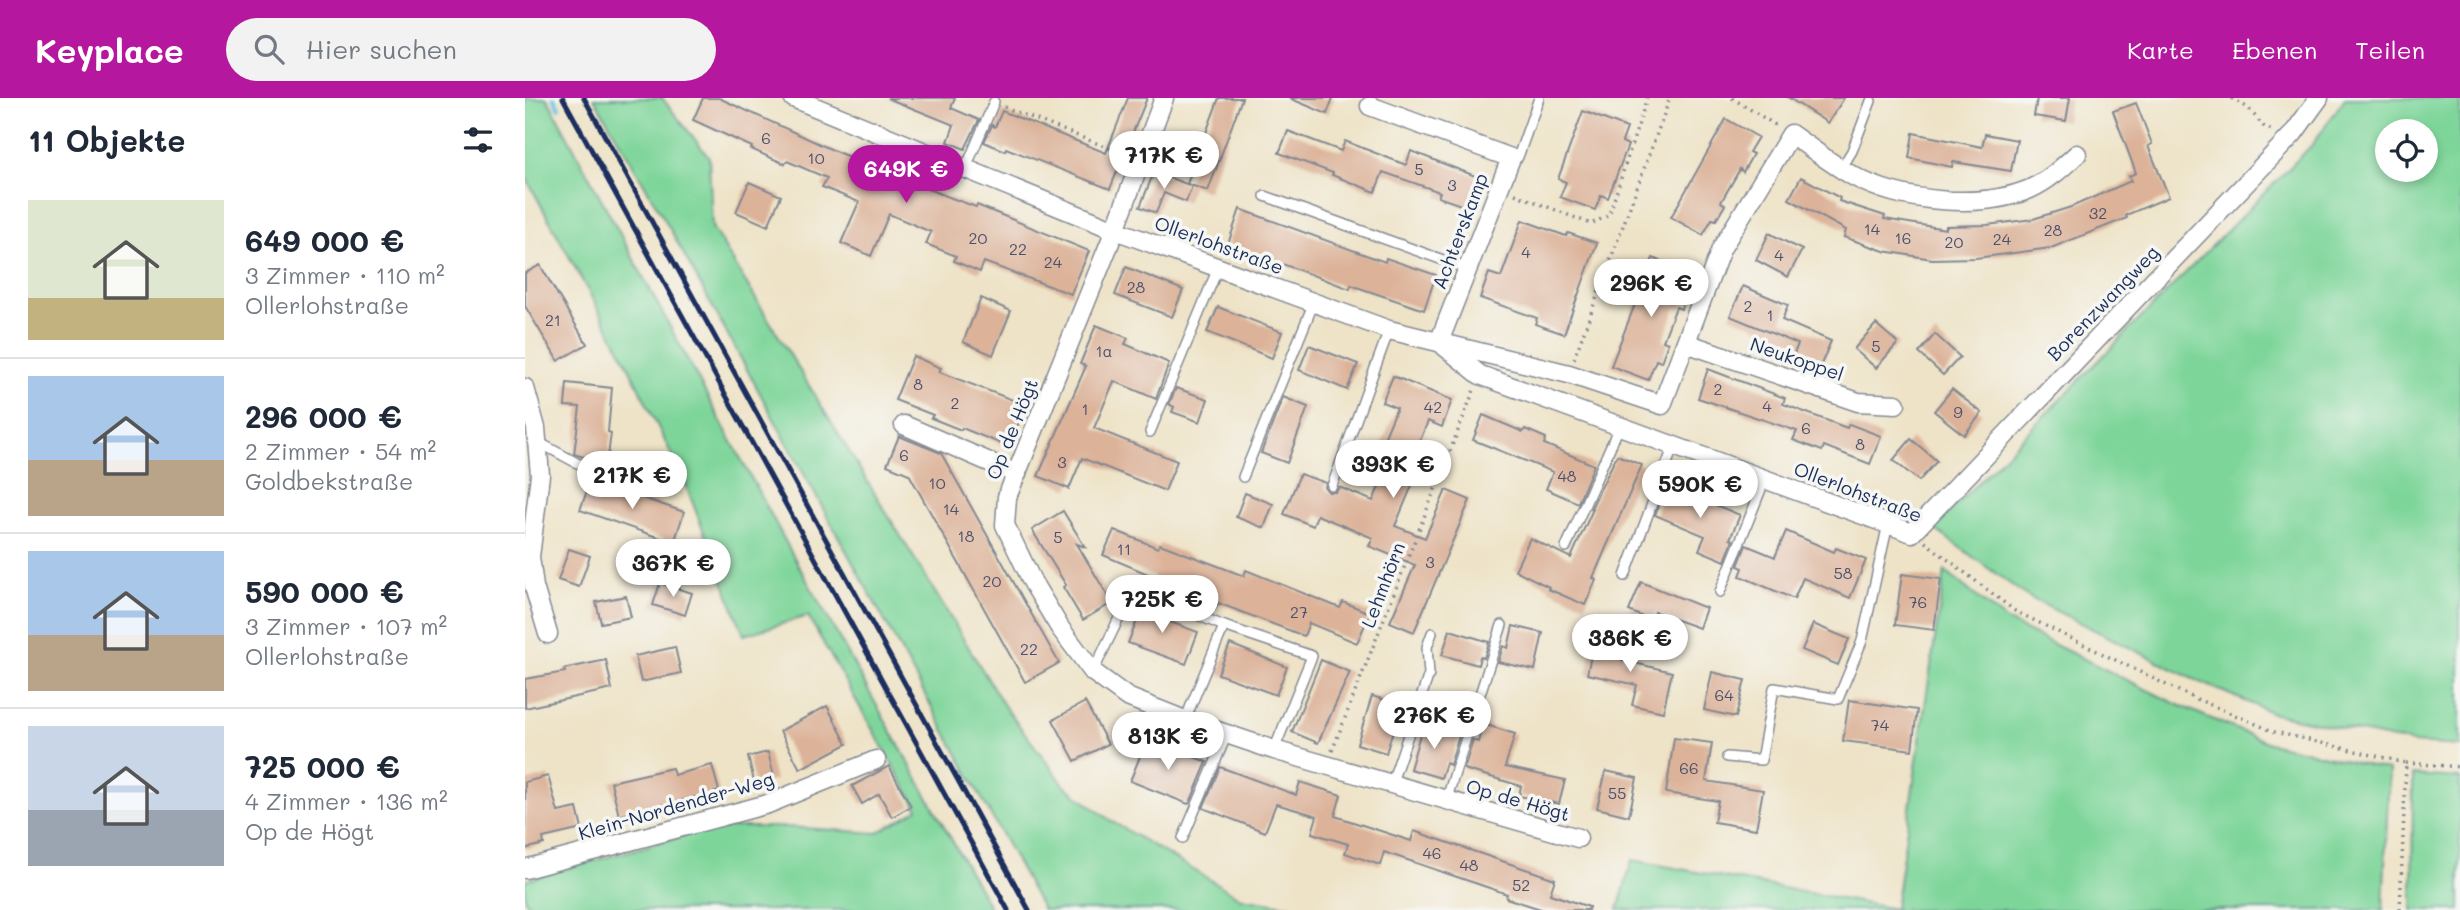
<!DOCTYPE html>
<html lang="de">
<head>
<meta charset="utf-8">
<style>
	:root { --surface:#fff; --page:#f2f2f3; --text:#1f2937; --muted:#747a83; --line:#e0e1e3; --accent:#b5179e }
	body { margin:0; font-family:Mali,sans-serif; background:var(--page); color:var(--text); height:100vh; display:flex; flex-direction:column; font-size:26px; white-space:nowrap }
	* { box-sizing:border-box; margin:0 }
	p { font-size:23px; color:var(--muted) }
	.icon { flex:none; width:38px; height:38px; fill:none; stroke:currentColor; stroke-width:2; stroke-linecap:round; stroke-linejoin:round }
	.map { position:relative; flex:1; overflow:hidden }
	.sheet { display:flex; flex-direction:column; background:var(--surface); width:525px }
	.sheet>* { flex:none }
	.controls { position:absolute; left:1850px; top:21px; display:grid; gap:14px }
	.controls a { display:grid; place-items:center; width:63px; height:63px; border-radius:50%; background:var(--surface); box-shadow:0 4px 10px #0003; font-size:35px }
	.price { position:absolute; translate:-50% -60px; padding:0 16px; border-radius:24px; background:#fff; color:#222; font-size:23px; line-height:46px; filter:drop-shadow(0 2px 4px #0008) }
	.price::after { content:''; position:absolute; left:50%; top:42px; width:21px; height:16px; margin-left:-10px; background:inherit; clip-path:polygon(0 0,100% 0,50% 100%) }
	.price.on { background:var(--accent); color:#fff }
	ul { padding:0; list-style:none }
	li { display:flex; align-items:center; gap:21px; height:175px; padding:0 28px }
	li+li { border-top:2px solid var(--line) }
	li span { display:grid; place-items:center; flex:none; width:196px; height:140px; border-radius:0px; color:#555 }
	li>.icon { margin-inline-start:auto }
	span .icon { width:84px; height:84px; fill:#fffc; stroke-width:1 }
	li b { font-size:30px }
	h2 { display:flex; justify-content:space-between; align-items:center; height:84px; padding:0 28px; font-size:30px }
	header { display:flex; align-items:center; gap:42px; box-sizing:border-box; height:98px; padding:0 35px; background:var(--accent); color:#fff }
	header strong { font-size:33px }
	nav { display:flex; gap:38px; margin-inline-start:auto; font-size:24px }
	.search { width:490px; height:63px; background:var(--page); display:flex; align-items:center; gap:18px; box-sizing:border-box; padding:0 24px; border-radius:38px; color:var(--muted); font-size:26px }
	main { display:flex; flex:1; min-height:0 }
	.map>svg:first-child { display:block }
	.green { fill:#7ed59a; stroke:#4c827c; stroke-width:2; fill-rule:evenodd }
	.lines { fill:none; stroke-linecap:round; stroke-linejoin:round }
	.stream { stroke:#62bddf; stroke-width:5 }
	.building { fill:#dcb299 }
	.lane-casing { stroke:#848992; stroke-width:12 }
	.street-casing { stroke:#848992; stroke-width:21 }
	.path { stroke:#848992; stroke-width:3.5; stroke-dasharray:2 5; stroke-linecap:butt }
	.lane { stroke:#fff; stroke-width:9 }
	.street { stroke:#fff; stroke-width:18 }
	.rail { stroke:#1b2f5e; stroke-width:5 }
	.labels { text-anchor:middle; stroke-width:7; stroke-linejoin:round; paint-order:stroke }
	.number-label { font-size:16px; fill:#4b506d }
	.street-label { font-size:19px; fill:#1b2f5e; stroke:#f6f6f2 }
</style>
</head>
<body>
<header>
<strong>Keyplace</strong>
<div class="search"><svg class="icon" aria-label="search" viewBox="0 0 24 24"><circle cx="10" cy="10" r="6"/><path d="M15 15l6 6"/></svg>Hier suchen</div>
<nav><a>Karte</a><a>Ebenen</a><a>Teilen</a></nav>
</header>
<main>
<section class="sheet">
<h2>11 Objekte<svg class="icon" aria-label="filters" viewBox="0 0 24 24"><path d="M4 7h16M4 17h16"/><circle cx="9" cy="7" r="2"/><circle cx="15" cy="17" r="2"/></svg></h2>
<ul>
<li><span style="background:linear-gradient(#dfe7d0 70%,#c2b280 0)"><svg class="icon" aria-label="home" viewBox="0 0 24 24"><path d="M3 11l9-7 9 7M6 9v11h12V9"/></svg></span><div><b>649 000 €</b><p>3 Zimmer · 110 m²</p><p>Ollerlohstraße</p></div></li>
<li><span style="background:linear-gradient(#a9c7e8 60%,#b9a48a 0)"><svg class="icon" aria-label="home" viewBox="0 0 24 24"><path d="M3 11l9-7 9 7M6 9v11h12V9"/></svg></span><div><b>296 000 €</b><p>2 Zimmer · 54 m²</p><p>Goldbekstraße</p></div></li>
<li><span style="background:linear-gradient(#a9c7e8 60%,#b9a48a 0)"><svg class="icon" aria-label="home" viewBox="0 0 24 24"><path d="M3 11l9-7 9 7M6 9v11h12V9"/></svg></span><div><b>590 000 €</b><p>3 Zimmer · 107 m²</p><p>Ollerlohstraße</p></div></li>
<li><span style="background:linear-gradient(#c9d6e8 60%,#9aa5b1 0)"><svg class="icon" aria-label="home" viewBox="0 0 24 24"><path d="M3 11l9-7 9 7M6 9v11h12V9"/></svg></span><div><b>725 000 €</b><p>4 Zimmer · 136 m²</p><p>Op de Högt</p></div></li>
</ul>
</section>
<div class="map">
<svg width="1935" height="812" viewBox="0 0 1935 812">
	<rect width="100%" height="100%" fill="#f6f6f2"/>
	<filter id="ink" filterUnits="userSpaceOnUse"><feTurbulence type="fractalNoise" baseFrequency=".0143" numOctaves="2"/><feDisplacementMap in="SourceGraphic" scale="14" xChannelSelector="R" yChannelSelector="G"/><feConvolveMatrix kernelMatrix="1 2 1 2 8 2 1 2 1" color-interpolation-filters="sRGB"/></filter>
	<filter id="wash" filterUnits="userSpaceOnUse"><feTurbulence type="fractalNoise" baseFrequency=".00686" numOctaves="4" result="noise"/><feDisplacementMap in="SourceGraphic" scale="28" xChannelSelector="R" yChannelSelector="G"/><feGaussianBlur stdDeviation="1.57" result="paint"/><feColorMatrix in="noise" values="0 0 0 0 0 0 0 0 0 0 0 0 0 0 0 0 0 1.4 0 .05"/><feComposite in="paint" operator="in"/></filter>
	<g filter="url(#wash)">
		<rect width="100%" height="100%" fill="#eee3c7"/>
		<g class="green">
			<path d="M0,0H22L266,454L466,812H6L0,801V782L190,729H263L352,735L393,711L283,518L219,537L158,380L96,253L0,78Z"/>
			<path d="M69,0H137L184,59L187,129L480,609L540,688L586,723L716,800L790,812H518L140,122Z"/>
			<path d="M1820,0H1935V648L1888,645L1750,616L1666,580L1503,499L1408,430L1787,47ZM1862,33H1900V72H1862Z"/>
			<path d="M1420,473L1483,524L1651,606L1744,645L1864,672L1858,812H1093L1107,762L1370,811Z"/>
			<path d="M1888,677L1935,680V812H1887Z"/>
		</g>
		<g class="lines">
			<path class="stream" d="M29,0L34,10"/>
		</g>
		<g id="blocks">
			<g class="building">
				<path d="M178,0H194L312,54L421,98L451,109L452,107L564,153L546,196L459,164L455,174L429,163L431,158L401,146L406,134L364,116L346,158L316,145L334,104L297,89L302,80L262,63L260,66L226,51L227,49L168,22Z"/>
				<path d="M362,0H430L426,10L454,22L440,51L423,44L429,27Z"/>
				<path d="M603,0H622L585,91L481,50L480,53L459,44L467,27L470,29L477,13L581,55Z"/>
				<path d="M694,0H717L683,93L662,86Z"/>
				<path d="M764,0H808L802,16Z"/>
				<path d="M1264,0H1319L1303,25Z"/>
				<path d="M1512,0H1545L1541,23L1509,18Z"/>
				<path d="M1611,5L1627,46L1623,48L1644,99L1601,117L1602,120L1526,150L1451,160L1407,161L1359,153L1319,139L1321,132L1264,101L1276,79L1315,100L1314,103L1360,118L1359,121L1421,131V128L1462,127L1508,121L1546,109L1606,83L1604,78L1611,75L1588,13Z"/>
				<path d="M1058,13L1102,30L1097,44L1103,47L1083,100L1076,97L1070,112L1035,99L1041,84L1033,81Z"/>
				<path d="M1201,21L1233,39L1224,54L1228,56L1218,74L1215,71L1196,104L1200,107L1191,122L1187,121L1178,137L1146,119Z"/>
				<path d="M763,33L816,53L820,43L881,67L886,53L958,81L947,111L913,99L915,94L858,74L850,94L807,77L808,75L754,55Z"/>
				<path d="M1388,35L1457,49L1460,36L1492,42L1486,73L1428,64L1427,69L1384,60Z"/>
				<path d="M629,74L667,88L661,104L639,95L631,115L615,109Z"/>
				<path d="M224,84L256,98L243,128L211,114Z"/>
				<path d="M715,111L860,164L861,160L911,177L899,212L826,187L825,191L703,146Z"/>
				<path d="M997,122L1041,138L1043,135L1072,145L1039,236L1010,226L1012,220L955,200L964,175L976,179Z"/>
				<path d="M1244,135L1277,152L1263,179L1231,162Z"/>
				<path d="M1128,160L1165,174L1158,192L1163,193L1159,202L1156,211L1151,209L1138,243L1143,245L1136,264L1131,262L1123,282L1086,268Z"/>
				<path d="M15,167L62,246L33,263L0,208V175Z"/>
				<path d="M601,169L658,192L647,219L590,197Z"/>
				<path d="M1218,188L1263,207L1257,222L1306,243L1295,269L1268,258L1273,246L1205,218Z"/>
				<path d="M456,200L486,213L468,257L438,244Z"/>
				<path d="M693,209L757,234L747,260L682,234Z"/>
				<path d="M1351,226L1373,245L1351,270L1329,251Z"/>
				<path d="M571,227L603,240L600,246L644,265L631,301L589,283L569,330L652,363L640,393L557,360L544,391L513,378L561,268L555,266Z"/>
				<path d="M1410,236L1435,259L1418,277L1394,255Z"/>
				<path d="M784,247L833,266L822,292L774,272Z"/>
				<path d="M388,258L416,270L414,274L501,307L484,349L437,330L436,332L406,320L408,317L370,302Z"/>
				<path d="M1183,271L1260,300L1258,306L1322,330L1324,326L1356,338L1345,366L1299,348L1297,353L1268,342L1272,333L1173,300Z"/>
				<path d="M868,278L927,302L917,329L903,323L882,374L891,378L870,428L900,440L921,392L945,402L889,534L865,524L890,467L844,448L848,440L792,417L788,428L759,416L775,376L801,385L800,390L804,394H811L814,389L848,403L860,374L847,369L872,310L857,304Z"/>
				<path d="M42,285L87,290L83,334L86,335L82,366L49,356L55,309L40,308Z"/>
				<path d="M651,290L683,301L675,324L647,314L649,309L644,306Z"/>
				<path d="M1427,291L1457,315L1439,337L1409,313Z"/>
				<path d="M758,299L783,309L762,365L736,355Z"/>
				<path d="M958,317L998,334L1000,331L1021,340L1019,346L1069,367L1053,405L1021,391L1028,374L948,342Z"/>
				<path d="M374,338L416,355L534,565L500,584L384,376L362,367Z"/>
				<path d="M1386,341L1412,363L1394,383L1368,362Z"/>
				<path d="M1092,357L1117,367L1068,480L1071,482L1060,507L1023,491L1024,489L990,472L1005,440L1046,460L1068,411L1066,410Z"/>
				<path d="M68,377L80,380L79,387L159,414L149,445L55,412Z"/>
				<path d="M1141,387L1215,417L1205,441L1208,442L1200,463L1174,452L1180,438L1130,417Z"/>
				<path d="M720,395L748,406L739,430L711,419Z"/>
				<path d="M538,413L560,449L552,446L587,505L558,522L538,489L541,487L507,432Z"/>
				<path d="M589,432L633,450L635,446L719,478L721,472L815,510L818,504L845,515L832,545L784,525L779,538L693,505L690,511L646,493L643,498L625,490L630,479L578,457Z"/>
				<path d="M1261,433L1309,454L1311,450L1341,462L1325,500L1278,480L1269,501L1215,478L1218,470L1213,468L1221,447L1250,459Z"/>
				<path d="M44,451L65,458L54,489L33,482Z"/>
				<path d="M1377,476L1416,481L1409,532L1370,527Z"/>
				<path d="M1116,484L1181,510L1174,530L1130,514L1127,523L1104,513Z"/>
				<path d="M135,485L167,495L160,517L128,507Z"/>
				<path d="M101,498L106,519L76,525L71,504Z"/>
				<path d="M620,503L638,511L634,520L673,534L661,566L603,545Z"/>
				<path d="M1288,526L1324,541L1313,567L1277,552Z"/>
				<path d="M988,528L1018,535L1010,572L973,564L978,548L983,550Z"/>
				<path d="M925,532L964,544L959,560L955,559L953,567L917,557Z"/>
				<path d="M1070,539L1101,546L1097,562L1147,574L1138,614L1107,607L1112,587L1062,576Z"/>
				<path d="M705,546L762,569L751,597L693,576Z"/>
				<path d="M150,549L156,575L116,584L110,558Z"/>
				<path d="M81,562L87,591L0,610V581L40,574L39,571Z"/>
				<path d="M796,562L825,574L793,645L767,634Z"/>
				<path d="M1187,574L1220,582L1211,619L1179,612Z"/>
				<path d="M847,598L876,607L861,655L832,646Z"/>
				<path d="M1324,602L1392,612L1387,652L1318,643Z"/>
				<path d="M560,604L583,646L550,663L528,622Z"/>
				<path d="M302,608L322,646L275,671L255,633Z"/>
				<path d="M898,626L934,638L925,667L921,665L916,680L885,671Z"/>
				<path d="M958,626L990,636L980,669L1040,682L1034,706L994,698L996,688L939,671L948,642L953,644Z"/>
				<path d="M1149,640L1187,645L1181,683L1238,692L1231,731L1189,724L1193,703L1141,695Z"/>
				<path d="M622,641L682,664L665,705L663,706L605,683Z"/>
				<path d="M243,654L250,682L230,687L223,659Z"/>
				<path d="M187,667L194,693L94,718L86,684L147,670L149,677Z"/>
				<path d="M364,668L386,708L367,719L354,696L337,706L327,688Z"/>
				<path d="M695,669L771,697L775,684L816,697L810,718L886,743L889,733L1030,781L1025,796L1064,809L1063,812H1019L981,800L982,796L859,754L855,767L820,755L823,746L787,735L792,718L751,706L740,734L678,710Z"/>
				<path d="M1081,673L1112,680L1104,718L1072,710Z"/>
				<path d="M23,678L33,714L52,710L57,731L18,740L19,746L0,751V684Z"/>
			</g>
		</g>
	</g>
	<g filter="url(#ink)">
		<use href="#blocks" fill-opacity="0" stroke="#848992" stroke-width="2"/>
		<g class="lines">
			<defs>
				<g id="lane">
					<path d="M986,60L993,59L1014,0"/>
					<path d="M1316,71L1327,53L1346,3"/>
					<path d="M440,72L469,4"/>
					<path d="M740,98L943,171"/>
					<path d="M625,334L693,170"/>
					<path d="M13,344L52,365L115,383"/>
					<path d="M718,379L789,204"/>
					<path d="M807,388L864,232"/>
					<path d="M1041,449L1095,327"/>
					<path d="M1100,478L1149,347"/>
					<path d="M1195,494L1240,381"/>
					<path d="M699,528L787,558L749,652"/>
					<path d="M568,574L608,491L699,528L660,622"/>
					<path d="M1202,659L1236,662L1249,590L1313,601L1337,543L1363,426"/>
					<path d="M866,687L904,576L902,549L907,535"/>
					<path d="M921,703L977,527"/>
					<path d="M658,740L702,636"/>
				</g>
				<g id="street">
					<path d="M268,0L590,132L864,232L1044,276L1137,307L1196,151L1266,36C1286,50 1306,66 1328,78C1375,104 1455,112 1505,91C1523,83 1538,69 1552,56"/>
					<path d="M639,0L590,132L482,399L480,427L508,485L535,530L568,574L602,599L660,622L749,652L1053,740"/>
					<path d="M845,8L986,60L914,244"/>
					<path d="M1161,245L1333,304L1371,306"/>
					<path d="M919,248L955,277L1387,435L1768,36L1794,0"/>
					<path d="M0,290L11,330L15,377L5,459L9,489L23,536"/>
					<path d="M379,327L492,376"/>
					<path d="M0,771L243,706L351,662"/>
				</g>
			</defs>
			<use href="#lane" class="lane-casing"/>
			<use href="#street" class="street-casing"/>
			<g class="path">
				<path d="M1207,0L1252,28"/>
				<path d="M1707,0L1723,10L1740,30L1748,32"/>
				<path d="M479,9L599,56"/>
				<path d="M990,96L1066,126L1084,117L1122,0"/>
				<path d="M1049,261L1145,0"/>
				<path d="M1400,444L1490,513L1660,596L1750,634L1881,665L1875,812"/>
				<path d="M807,653L949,292"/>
				<path d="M1881,665L1935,669"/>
			</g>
			<use href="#lane" class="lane"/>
			<use href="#street" class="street"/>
			<g class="rail">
				<path d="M38,0L483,812"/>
				<path d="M59,0L504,812"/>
			</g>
		</g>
	</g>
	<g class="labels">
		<g class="number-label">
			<text x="241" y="46">6</text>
			<text x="291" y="66">10</text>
			<text x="894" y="77">5</text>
			<text x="927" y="93">3</text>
			<text x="1573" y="121">32</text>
			<text x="1347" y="137">14</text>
			<text x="1528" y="138">28</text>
			<text x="453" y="146">20</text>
			<text x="1378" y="146">16</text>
			<text x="1477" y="147">24</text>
			<text x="1429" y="150">20</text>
			<text x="493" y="157">22</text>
			<text x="1001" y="160">4</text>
			<text x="1254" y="163">4</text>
			<text x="528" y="170">24</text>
			<text x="611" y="195">28</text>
			<text x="1223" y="214">2</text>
			<text x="1245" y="223">1</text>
			<text x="28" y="228">21</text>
			<text x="1351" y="254">5</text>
			<text x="579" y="259">1a</text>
			<text x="393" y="292">8</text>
			<text x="1193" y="297">2</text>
			<text x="430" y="311">2</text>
			<text x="1242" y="314">4</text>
			<text x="908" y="315">42</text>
			<text x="560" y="317">1</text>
			<text x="1433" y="320">9</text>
			<text x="1281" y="336">6</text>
			<text x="1335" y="352">8</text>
			<text x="379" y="363">6</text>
			<text x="537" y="370">3</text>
			<text x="1042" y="384">48</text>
			<text x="412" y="391">10</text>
			<text x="426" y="417">14</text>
			<text x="441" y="444">18</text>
			<text x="533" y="445">5</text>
			<text x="599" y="457">11</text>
			<text x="905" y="470">3</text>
			<text x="1318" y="481">58</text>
			<text x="467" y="489">20</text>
			<text x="1393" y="510">76</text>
			<text x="774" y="520">27</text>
			<text x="504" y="557">22</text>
			<text x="1199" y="603">64</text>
			<text x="1355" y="633">74</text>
			<text x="1164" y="676">66</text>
			<text x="1092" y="701">55</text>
			<text x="907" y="761">46</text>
			<text x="944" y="773">48</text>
			<text x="996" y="793">52</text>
		</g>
		<g class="street-label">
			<text transform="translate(935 133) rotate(-69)" y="7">Achterskamp</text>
			<text transform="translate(694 147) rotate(20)" y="7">Ollerlohstraße</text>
			<text transform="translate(1578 205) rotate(-46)" y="7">Borenzwangweg</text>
			<text transform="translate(1272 261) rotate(19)" y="7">Neukoppel</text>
			<text transform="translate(487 331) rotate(-68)" y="7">Op de Högt</text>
			<text transform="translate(1333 394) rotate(21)" y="7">Ollerlohstraße</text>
			<text transform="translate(858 487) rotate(-69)" y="7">Lehmhörn</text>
			<text transform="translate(993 702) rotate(16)" y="7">Op de Högt</text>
			<text transform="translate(151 708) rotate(-16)" y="7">Klein-Nordender-Weg</text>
		</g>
	</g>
</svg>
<div class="controls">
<a><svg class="icon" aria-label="locate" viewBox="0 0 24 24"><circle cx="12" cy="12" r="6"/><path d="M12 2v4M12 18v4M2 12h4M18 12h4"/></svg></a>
</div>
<b class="price" style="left:639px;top:93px">717K €</b>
<b class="price on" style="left:381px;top:107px">649K €</b>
<b class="price" style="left:1126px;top:221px">296K €</b>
<b class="price" style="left:868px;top:402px">393K €</b>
<b class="price" style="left:107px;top:413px">217K €</b>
<b class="price" style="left:1175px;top:422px">590K €</b>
<b class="price" style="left:148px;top:501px">367K €</b>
<b class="price" style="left:637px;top:537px">725K €</b>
<b class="price" style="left:1105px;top:576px">386K €</b>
<b class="price" style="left:909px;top:653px">276K €</b>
<b class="price" style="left:643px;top:674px">813K €</b>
</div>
</main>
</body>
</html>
